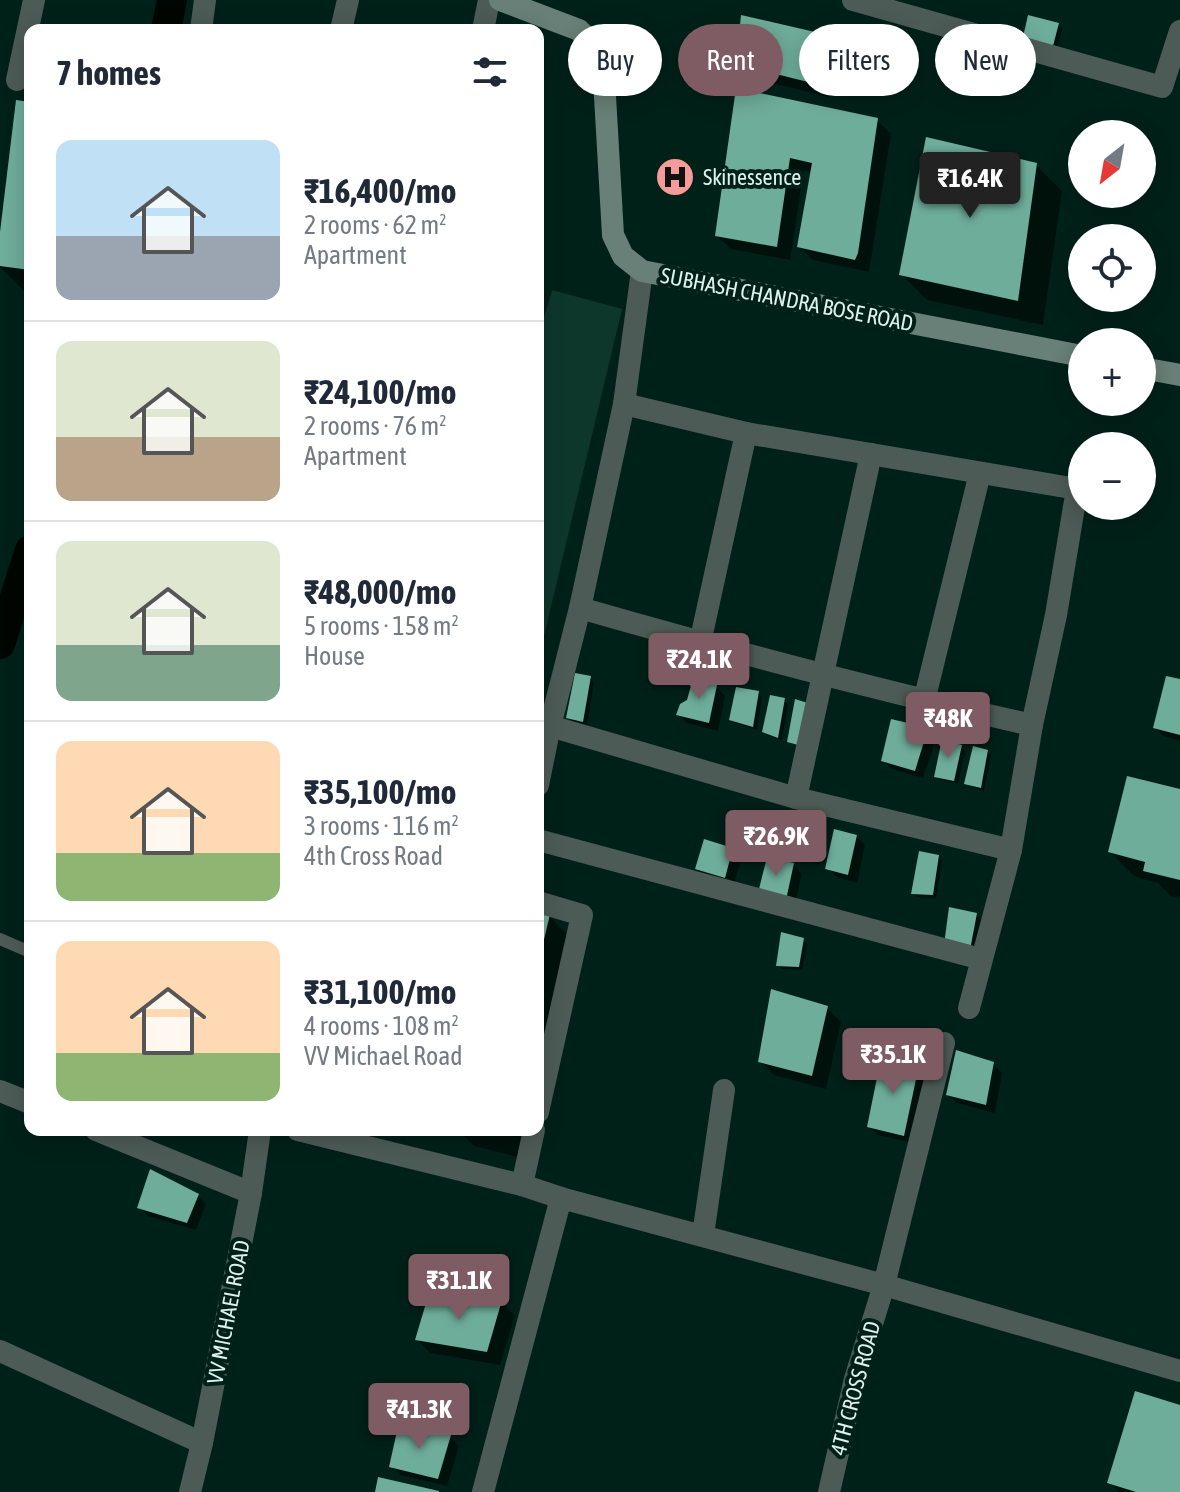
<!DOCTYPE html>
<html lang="en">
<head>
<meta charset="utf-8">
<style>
	:root { --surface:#fff; --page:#f2f2f3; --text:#1f2937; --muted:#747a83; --line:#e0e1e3; --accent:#7f5c63 }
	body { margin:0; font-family:"Asap Condensed",sans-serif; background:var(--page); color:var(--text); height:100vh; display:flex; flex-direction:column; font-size:30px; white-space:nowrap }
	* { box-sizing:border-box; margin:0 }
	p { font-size:26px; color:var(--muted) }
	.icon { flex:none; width:44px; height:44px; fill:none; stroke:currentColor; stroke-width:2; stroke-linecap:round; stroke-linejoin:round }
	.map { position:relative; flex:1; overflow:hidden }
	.sheet { position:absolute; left:24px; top:24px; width:520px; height:1112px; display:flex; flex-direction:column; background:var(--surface); border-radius:16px; box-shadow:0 4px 20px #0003 }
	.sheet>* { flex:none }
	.top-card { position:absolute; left:568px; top:24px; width:492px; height:72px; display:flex; gap:16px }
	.needle { width:52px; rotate:211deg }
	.tools { position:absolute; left:1068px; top:120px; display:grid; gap:16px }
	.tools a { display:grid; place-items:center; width:88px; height:88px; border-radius:50%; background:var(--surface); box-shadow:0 4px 20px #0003; font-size:40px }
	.price { position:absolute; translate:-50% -68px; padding:0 18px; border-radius:8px; background:var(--accent); color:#fff; font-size:26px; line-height:52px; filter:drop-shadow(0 2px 4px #0008) }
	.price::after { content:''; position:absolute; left:50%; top:48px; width:24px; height:18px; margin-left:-12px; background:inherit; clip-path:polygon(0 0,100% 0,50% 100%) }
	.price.active { background:#222; color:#fff }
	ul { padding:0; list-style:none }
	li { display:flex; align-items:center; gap:24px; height:200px; padding:0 32px }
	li+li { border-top:2px solid var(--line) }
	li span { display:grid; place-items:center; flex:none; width:224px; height:160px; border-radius:16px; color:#555 }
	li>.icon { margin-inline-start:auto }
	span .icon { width:96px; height:96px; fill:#fffc; stroke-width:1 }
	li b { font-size:34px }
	h2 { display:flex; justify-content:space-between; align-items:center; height:96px; padding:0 32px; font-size:34px }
	.pill { padding:0 28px; border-radius:36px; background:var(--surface); box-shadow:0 4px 20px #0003; font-size:28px; line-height:72px }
	.pill.active { background:var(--accent); color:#fff }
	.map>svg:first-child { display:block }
	.green { fill:#0e372c }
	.shadow { fill:#0007 }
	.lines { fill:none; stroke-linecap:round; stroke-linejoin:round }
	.canal { stroke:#000603; stroke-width:30 }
	.building { fill:#6ead99 }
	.service { stroke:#4d5b56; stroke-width:12 }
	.minor { stroke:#4d5b56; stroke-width:22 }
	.secondary { stroke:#688077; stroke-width:22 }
	.labels { text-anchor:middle; stroke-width:8; stroke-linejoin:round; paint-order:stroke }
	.poi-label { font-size:22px; fill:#def1ea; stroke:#002118; text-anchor:start }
	.street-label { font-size:22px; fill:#def1ea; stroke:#002118 }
</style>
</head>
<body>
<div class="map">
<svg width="1180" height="1492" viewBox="0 0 1180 1492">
	<rect width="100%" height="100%" fill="#002118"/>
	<path class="green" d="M552,290L622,309L538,661V338Z"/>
	<g class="shadow">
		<path d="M1058,25L1062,29L1057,49L1029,41Z"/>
		<path d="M827,36L840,50L829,97L752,78L738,64Z"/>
		<path d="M737,90L877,120L891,134L869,272L813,260L799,247L813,173L804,170L790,260L731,249L717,236Z"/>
		<path d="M30,104V292L24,291L0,267V249Z"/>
		<path d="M1036,165L1062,191L1043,325L927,300L901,274Z"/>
		<path d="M590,678L594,682L587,725L572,721L568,717Z"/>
		<path d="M1180,681V741L1164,736L1155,728Z"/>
		<path d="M715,686L725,696L718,731L687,723L678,714Z"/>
		<path d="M758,693L762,697L757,730L735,723L731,719Z"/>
		<path d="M784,700L788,704L782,740L768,736L764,732Z"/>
		<path d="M907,725L916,734L925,737L934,746L923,778L892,769L883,760Z"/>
		<path d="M961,747L965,751L958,784L940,780L936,776Z"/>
		<path d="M987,752L991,756L984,791L970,787L966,783Z"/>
		<path d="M1180,791V898L1171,896L1158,883L1135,877L1110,852Z"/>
		<path d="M816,824L825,833L819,864L789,855L780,846Z"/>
		<path d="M856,836L865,845L857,883L837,877L828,868Z"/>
		<path d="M732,850L741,858L734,885L706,877L697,869Z"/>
		<path d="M938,857L942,861L936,898L917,897L913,893Z"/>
		<path d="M793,865L802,874L794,907L770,901Z"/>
		<path d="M538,913L549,916L574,941L538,1105Z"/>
		<path d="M976,915L985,924L978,958L955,954Z"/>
		<path d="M803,940L807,944L802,970L782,969L778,965Z"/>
		<path d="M827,1008L841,1022L826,1089L774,1075L761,1062Z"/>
		<path d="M993,1064L1002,1073L995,1113L957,1103L948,1094Z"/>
		<path d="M918,1067L927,1076L913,1143L878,1135L869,1126Z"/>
		<path d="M458,1130H532L526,1159L474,1146Z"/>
		<path d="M197,1195L206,1204L196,1230L148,1216L140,1208Z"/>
		<path d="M501,1302L515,1316L500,1365L430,1353L417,1339Z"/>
		<path d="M1180,1407V1492H1119L1110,1483Z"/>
		<path d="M450,1437L459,1446L447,1486L400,1475L391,1466Z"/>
	</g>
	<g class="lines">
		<g class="canal">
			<path d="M166,30L172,0"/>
			<path d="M0,644L30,550"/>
		</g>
	</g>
	<g class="building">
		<path d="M741,15L828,35L816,84L736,64Z"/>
		<path d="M1028,15L1059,23L1053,46L1023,37Z"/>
		<path d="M736,88L878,118L858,253L855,260L797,247L812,163L790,158L777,247L715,236Z"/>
		<path d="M16,100L30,102V270L0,266V232Z"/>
		<path d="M926,137L1037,163L1018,301L899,275Z"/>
		<path d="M575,673L591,676L583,722L566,718Z"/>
		<path d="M694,675L717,685L709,723L676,715L680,704L687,700Z"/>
		<path d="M1166,676L1180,679V735L1153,728Z"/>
		<path d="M736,687L759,691L753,727L729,720Z"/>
		<path d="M770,695L785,698L778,738L762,732Z"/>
		<path d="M795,699L811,704L802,746L787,742Z"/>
		<path d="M891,719L908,723L907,728L926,735L915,771L881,761Z"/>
		<path d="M942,739L962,745L954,781L934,777Z"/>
		<path d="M973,746L988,750L981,788L964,784Z"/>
		<path d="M1127,776L1180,789V880L1143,871L1145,862L1108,852Z"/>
		<path d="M785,813L817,822L811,856L778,847Z"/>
		<path d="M834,829L857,835L848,875L825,869Z"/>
		<path d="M704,839L733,848L725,878L695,869Z"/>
		<path d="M919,851L939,855L933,895L911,894Z"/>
		<path d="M767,857L794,863L786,900L758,893Z"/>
		<path d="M949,907L977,913L970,950L944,945Z"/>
		<path d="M538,911L550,914L539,961H538Z"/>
		<path d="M781,932L804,938L799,967L776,966Z"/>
		<path d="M771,989L828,1006L812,1076L758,1062Z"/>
		<path d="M956,1050L994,1062L986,1105L946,1095Z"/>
		<path d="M881,1058L919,1065L904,1136L867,1127Z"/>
		<path d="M150,1169L199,1194L187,1223L137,1208Z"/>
		<path d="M429,1293L465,1304L463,1293L502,1300L487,1352L415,1340Z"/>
		<path d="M1135,1391L1180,1405V1492H1136L1107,1483Z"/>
		<path d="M399,1422L451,1435L438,1479L389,1467Z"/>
		<path d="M378,1477L439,1491V1492H375Z"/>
	</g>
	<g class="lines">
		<path class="service" d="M0,939L30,952"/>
		<g class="minor">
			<path d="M853,0L1162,87L1180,31"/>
			<path d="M201,30L205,0"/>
			<path d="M341,30L348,0"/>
			<path d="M483,30L489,0"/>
			<path d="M17,80L34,0"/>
			<path d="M624,404L746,433L1077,489L1056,615L1032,725L1011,850L969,1008"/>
			<path d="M580,608C730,651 880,691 1032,725"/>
			<path d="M700,643L746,433"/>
			<path d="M924,701L980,473"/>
			<path d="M550,726L796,798L1011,850"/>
			<path d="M538,785L550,726L580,608L624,404L642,271"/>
			<path d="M796,798L871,454"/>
			<path d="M538,840L981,959"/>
			<path d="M538,902L582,915L538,1112"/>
			<path d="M0,1091L30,1103"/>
			<path d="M96,1130L251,1193"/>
			<path d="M298,1130L522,1185L561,1198L884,1285L1180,1371"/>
			<path d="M522,1185L534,1130"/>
			<path d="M703,1235L724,1090"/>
			<path d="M0,1351L202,1443"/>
			<path d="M190,1492L202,1443L251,1193L260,1130"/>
			<path d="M483,1492L561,1198"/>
			<path d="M829,1492L855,1379L884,1285L944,1043"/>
		</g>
		<g class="secondary">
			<path d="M500,0L579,30L594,45L603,62L613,235L623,256L642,271L1082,356"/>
			<path d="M1142,368L1180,375"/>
		</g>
	</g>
	<defs>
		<symbol id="hospital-disc" viewBox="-11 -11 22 22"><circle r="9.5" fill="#f59b99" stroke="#002118"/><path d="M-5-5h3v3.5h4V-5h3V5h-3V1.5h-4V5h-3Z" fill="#111"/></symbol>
	</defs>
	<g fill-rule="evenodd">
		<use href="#hospital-disc" x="653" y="155" width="44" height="44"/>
	</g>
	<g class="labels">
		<g class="poi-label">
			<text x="703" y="185">Skinessence</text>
		</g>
		<g class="street-label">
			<text transform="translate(787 299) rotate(11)" y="8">SUBHASH CHANDRA BOSE ROAD</text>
			<text transform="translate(228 1312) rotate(-79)" y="8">VV MICHAEL ROAD</text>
			<text transform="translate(855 1388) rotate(-75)" y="8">4TH CROSS ROAD</text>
		</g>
	</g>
</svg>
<div class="tools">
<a><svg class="needle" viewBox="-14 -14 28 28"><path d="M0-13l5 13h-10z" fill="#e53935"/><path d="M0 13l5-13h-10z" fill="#747a83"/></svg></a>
<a><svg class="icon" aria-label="locate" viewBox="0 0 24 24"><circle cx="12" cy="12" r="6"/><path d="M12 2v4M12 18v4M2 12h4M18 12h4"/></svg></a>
<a>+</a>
<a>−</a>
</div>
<b class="price active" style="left:970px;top:220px">₹16.4K</b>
<b class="price" style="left:699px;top:701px">₹24.1K</b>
<b class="price" style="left:948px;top:760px">₹48K</b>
<b class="price" style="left:776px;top:878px">₹26.9K</b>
<b class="price" style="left:893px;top:1096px">₹35.1K</b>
<b class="price" style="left:459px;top:1322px">₹31.1K</b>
<b class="price" style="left:419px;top:1451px">₹41.3K</b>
<div class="top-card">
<a class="pill">Buy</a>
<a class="pill active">Rent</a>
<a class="pill">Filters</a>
<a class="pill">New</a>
</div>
<section class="sheet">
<h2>7 homes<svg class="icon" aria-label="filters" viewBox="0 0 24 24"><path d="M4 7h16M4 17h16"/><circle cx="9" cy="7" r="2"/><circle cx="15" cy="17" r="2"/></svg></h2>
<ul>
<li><span style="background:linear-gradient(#bfe0f5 60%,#9aa5b1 0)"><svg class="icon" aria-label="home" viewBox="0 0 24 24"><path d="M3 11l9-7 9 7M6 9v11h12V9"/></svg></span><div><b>₹16,400/mo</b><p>2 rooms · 62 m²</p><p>Apartment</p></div></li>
<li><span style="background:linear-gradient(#dfe7d0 60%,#b9a48a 0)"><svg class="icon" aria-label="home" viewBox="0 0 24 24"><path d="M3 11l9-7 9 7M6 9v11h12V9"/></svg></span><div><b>₹24,100/mo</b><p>2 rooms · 76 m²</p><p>Apartment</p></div></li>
<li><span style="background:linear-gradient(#dfe7d0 65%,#7fa58c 0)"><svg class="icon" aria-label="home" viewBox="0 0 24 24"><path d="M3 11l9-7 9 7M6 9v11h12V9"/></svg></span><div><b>₹48,000/mo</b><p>5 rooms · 158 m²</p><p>House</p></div></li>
<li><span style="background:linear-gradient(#ffd9b3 70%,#8fb573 0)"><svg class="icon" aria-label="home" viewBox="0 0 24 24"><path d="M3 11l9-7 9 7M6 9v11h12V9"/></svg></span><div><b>₹35,100/mo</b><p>3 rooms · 116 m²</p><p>4th Cross Road</p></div></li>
<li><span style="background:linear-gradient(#ffd9b3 70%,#8fb573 0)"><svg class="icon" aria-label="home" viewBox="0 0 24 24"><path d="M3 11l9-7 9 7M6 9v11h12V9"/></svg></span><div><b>₹31,100/mo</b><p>4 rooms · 108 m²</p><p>VV Michael Road</p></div></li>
</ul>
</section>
</div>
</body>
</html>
